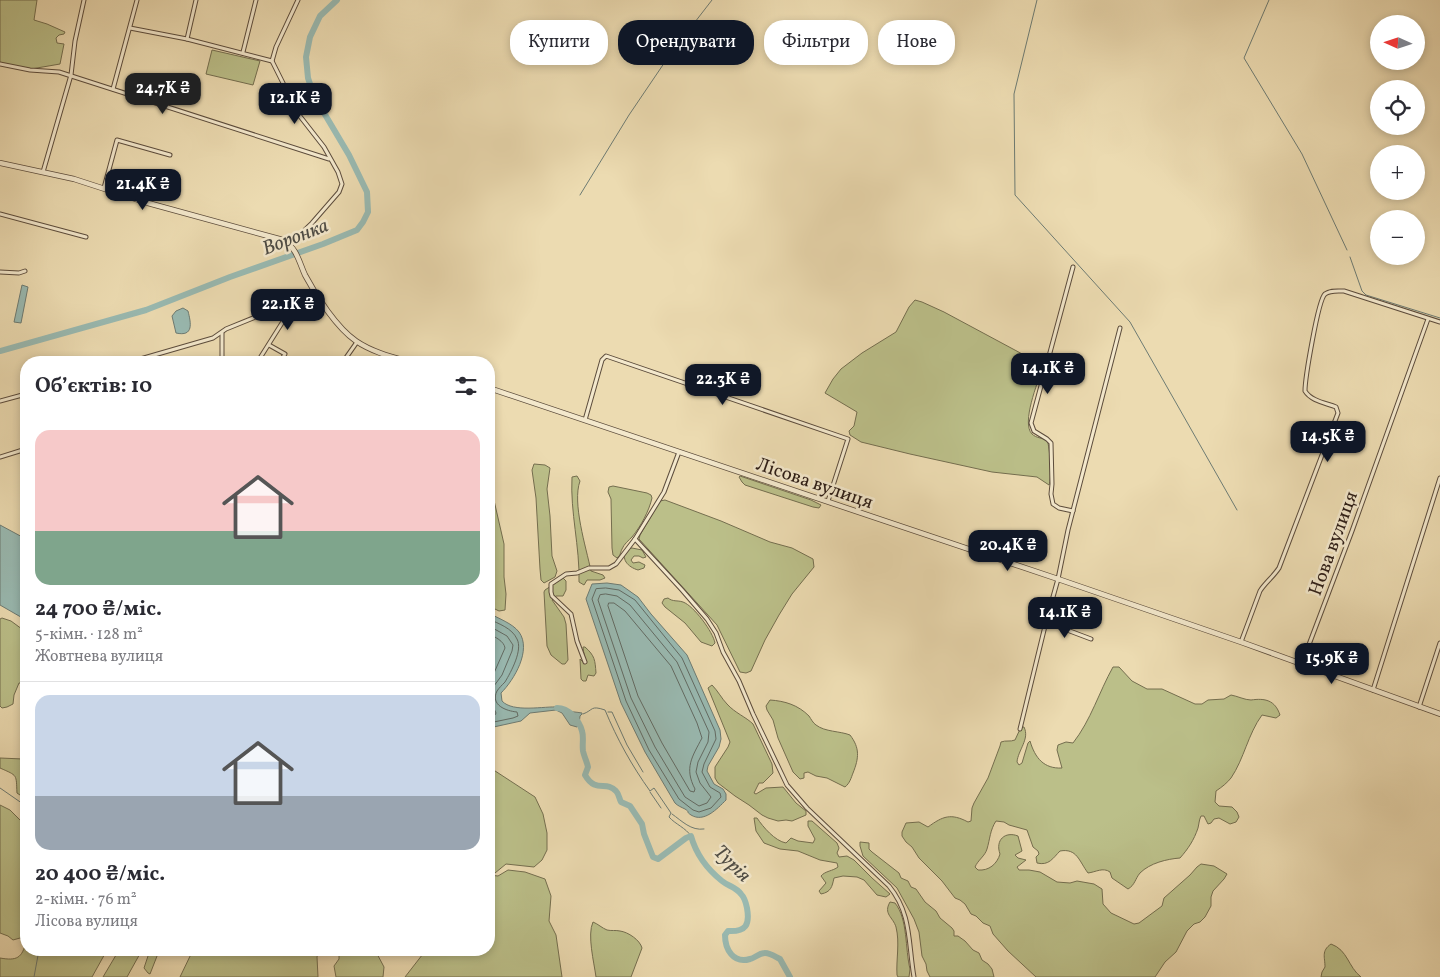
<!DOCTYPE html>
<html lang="uk">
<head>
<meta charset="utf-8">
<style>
	:root { --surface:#fff; --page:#f2f2f3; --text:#2b2b33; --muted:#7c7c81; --line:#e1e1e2; --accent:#111827 }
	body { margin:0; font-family:Vollkorn,serif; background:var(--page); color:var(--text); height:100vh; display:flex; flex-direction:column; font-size:19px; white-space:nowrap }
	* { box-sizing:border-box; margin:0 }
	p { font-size:16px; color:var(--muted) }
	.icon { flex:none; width:28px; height:28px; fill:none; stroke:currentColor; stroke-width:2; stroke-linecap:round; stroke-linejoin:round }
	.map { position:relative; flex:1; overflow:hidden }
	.drawer { position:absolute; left:20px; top:356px; width:475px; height:600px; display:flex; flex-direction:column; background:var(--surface); border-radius:20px; box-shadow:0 2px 8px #0003 }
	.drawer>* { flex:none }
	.top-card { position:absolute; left:510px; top:20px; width:475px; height:45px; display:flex; gap:10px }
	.needle { width:32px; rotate:273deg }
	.buttons { position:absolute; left:1370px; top:15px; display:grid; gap:10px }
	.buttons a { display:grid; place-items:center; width:55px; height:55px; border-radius:50%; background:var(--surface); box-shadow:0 2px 8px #0003; font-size:25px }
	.price { position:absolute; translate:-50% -42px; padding:0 11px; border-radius:10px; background:var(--accent); color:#fff; font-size:16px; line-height:32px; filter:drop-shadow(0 1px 2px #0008) }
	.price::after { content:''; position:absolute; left:50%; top:30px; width:15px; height:11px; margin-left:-8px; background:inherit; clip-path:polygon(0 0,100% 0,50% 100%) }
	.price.active { background:#222; color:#fff }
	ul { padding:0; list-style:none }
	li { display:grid; align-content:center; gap:10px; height:265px; padding:0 15px }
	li+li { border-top:1px solid var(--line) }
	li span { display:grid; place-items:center; height:155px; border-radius:15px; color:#555 }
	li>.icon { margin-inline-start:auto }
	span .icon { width:90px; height:90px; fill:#fffc; stroke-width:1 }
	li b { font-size:21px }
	h2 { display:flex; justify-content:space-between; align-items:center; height:60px; padding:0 15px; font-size:21px }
	.pill { padding:0 18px; border-radius:20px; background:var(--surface); box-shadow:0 2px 8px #0003; font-size:18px; line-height:45px }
	.pill.active { background:var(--accent); color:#fff }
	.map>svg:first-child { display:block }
	.green { fill:#bbbf89; stroke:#746e4f }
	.water { fill:#99bab2; stroke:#6d7b73 }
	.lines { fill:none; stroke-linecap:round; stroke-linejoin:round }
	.shore { stroke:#626b64; stroke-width:1 }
	.stream { stroke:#6d7b73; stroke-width:1 }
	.river { stroke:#99bab2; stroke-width:6 }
	.minor-casing { stroke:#5c4c3c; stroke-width:5 }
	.tertiary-casing { stroke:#5c4c3c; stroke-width:6 }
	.minor { stroke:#f3e8cc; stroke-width:3 }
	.tertiary { stroke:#f3e8cc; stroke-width:4.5 }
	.labels { text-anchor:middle; stroke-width:5; stroke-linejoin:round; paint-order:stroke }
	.street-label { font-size:19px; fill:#2c1c15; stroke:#f3e8cc }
	.water-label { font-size:20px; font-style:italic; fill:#4d4b44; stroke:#f3e8cc }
</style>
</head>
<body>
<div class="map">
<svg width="1440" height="977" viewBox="0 0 1440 977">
	<rect width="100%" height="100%" fill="#ecdbb1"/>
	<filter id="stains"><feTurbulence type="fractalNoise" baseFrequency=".004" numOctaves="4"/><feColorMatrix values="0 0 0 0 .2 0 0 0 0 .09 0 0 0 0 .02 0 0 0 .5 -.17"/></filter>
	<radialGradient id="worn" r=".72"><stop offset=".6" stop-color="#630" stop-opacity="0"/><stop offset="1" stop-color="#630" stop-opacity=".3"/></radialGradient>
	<g class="green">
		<path d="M0,0H37L34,20L47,24L65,32L64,34L59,35L56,38L57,43L64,44L60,64L31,69L0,65Z"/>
		<path d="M212,50L260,61L253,85L206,74Z"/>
		<path d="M915,300L922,302L944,312L1039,363L1042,369C1038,382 1021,423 1032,434C1036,438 1042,438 1047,440C1050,447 1052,478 1049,485L1037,477L992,472L910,454L861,442L850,435L849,431L854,426L857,412L825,393L833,379L841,369L862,353L896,332L909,307Z"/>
		<path d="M534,464L545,465L550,468L547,489L550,516L552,556L557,571L555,577L544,583L541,580L540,569L536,498L532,470Z"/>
		<path d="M577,476L580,481C572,503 586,547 591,571L603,575L605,578L600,580H587L584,585L579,582C580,547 570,512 572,477Z"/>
		<path d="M740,476L811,500L821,505L819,508L813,507L745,485L742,482L739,477Z"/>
		<path d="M613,486L647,493L651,495L652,498C649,511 641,526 632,537C629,540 624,544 622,549C620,553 621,555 617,558L613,555L612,548L611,499L608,492L609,487Z"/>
		<path d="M489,491H491L493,496L504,544V577L506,594L505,610L499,611L489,606Z"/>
		<path d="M665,500L721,521L770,542L792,548L813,559L814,567L792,594L779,615L765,640L751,671L746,673L740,672L717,625L639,539L640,535L660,501Z"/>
		<path d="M632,548L642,550L646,557L643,558L639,556H634L631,560L633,563L639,562L645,565L644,568L638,570C628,567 620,559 627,549Z"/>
		<path d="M563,578L566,581V590L563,596H556L552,600L564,617L566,624L568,660L565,664H562L551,655L547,646L544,592L545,590Z"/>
		<path d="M668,598C673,602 677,600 683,602C694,606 713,632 715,643L712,646L701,642L685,623L665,607L662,603L664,599Z"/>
		<path d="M2,618L11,621L26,632V683H19L14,695L13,704L7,707L2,708L0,706V619Z"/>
		<path d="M583,647H585C595,656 595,660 596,673L594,676L588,675L586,681H583L581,679L580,659L583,662L585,663C586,657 583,653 583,647Z"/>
		<path d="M1113,667H1119L1132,681L1147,689H1162L1195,704H1202L1208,700L1224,699L1231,695C1237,696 1245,700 1251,700C1265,698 1275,700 1280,715L1276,718L1262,715C1248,734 1244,759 1231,778C1227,783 1222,787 1216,791L1215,802L1219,806L1232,807L1237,812L1239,817L1236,822L1230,824L1219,818L1214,819L1211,823L1208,824L1204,816H1201C1199,820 1199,824 1198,828C1194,840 1188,849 1180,858C1167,859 1150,863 1140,873C1135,879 1135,885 1128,889L1112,878L1110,872C1103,867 1096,872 1088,873C1079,861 1077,848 1060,851C1053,858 1049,866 1037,863L1036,857L1039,854L1038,851L1033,847L1027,830L1009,825L1004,822L996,821C990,830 990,839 987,849C985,856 978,860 975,867L978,870C989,871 997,864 1000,854C995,840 1005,831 1018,836L1022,851L1015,855L1018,858L1026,860L1017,867L1019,870H1029L1040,872L1057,882L1070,883L1077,881L1094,884L1102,889L1103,904L1111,913L1134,924L1139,923L1162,906L1164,898L1190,875L1197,867L1201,864L1214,866L1227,874L1224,879L1213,891L1211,897V906L1205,917L1200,922L1194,924L1187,931L1176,952L1165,962L1155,977H1036L1008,951L993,934L990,926L983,923L976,916L971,914L965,904L960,900L955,898L942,881L919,858L912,847L906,842L902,836V832L906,823L919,822L928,827C943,816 951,813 968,822L971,821L972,808L974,803L988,778L1000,746L1001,742C1006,740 1010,742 1015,740L1021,727H1024C1030,739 1018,750 1017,762L1019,765L1022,763L1028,743L1030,741C1035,758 1044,769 1062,768L1057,750L1058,745L1066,742L1073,743C1091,720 1099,692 1113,667Z"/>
		<path d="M712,685C718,691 722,699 727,704C735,713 746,717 753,724L772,764L773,773L763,783H759L754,793L756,794L766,788L783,787L796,803L806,811V815L792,821L786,820L778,821L768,818L762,815L749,805L735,796L718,783L715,778V767L728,747L730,742L708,688Z"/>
		<path d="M770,700C785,701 798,705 809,716C811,719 813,723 816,725C825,732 840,731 850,735C860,748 859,758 853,773C851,778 850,783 845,787L827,778L816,776L808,772L804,773V778L800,779L793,772L778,738L773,720L767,710L766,706Z"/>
		<path d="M0,758L23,759L26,758V799L17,793C16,774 18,776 0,768Z"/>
		<path d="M489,767L535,797L543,814L547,833V850L542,860L534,867L506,864L495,873L489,868L493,855V847L489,845Z"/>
		<path d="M0,805L10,810L22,822L26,824V950H107L92,977H0V958C17,961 22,958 26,942L20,938L13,940L8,936L0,933Z"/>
		<path d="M754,818H757C763,827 775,841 786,843L791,838L798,841L813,843L815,839L808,826V821H812L837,843L839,848L837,853L839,857L847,856L854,860L872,878L890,894L886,897L877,895L864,880L857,877L843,876L834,878C832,887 831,892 821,894L819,891L826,883L821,876C825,871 833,871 838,867L837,863L820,860L798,851L780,849L764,843L756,831Z"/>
		<path d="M860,842L869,843V849L872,852L899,873L901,878L908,881L911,887L916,889L925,902L936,911L940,918L952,928L954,931V936H958L965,941L973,950L979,953L982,960L988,964L992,969L994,977H930L927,971L926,964L922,956L919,932L914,919L897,888L863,856L860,846Z"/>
		<path d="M508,870L525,872L545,879L551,896L549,921L556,935L562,977H405L426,950H489V875L498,876Z"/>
		<path d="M890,902L895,903C908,919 905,949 910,969L909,977H898L897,975C896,959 900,943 896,927C893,917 883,914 890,902Z"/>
		<path d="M593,922C598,924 602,928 607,930C611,931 616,930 620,931C628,932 640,940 642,948L631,977H596C594,962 587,935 593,922Z"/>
		<path d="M1331,944C1348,950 1348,967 1361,977H1321L1322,972L1325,967C1325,957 1321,951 1331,944Z"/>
		<path d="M119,950H142L127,977H103Z"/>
		<path d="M150,950L159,951L150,974L148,973L144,968Z"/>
		<path d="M193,950H319L317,957L318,977H180Z"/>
		<path d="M339,950H375L384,967L383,977H336L334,966L339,959Z"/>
	</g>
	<g class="water">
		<path d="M22,285L28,287L21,323L14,322Z"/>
		<path d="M183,308L188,311C191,323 194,337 176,333L172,316L176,311Z"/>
		<path d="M0,525L26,539V620L0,605Z"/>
		<path d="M607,583L621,585L638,597L651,614L687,655L720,730L721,739L719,747L708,766L707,771L714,784L723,789L726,794V800C717,809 704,823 691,815C685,811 691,813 685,809C681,807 678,806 675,803L645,752L621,703L586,599L592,584Z"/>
		<path d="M489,613C499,619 512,623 519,632C532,650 514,680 501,693L502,701C513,713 544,706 559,707C567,708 560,707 566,710C570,712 577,712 582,713V714L580,716L579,725L577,727L570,725L562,713L556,710L530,713L521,721L489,728Z"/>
	</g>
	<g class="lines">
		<g class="shore">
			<path d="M606,588L619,590L635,600L682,658L715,731L716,739L704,764L702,772L710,787L720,793L721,797L711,808L699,812L693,810L679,799L649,750L626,701L592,599L596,589Z"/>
			<path d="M606,594L617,596L630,605L677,662L709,732L708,742L698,762L696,772L700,783L711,797L707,803L699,806L685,797L655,747L631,698L598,600L600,595Z"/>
			<path d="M609,603H614L625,611L671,666L697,723L702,738C692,757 684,768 695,789L694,792L690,791L662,743L638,696L608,606Z"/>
			<path d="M489,619C499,624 512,628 517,639C523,650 511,672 505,682C502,685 499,688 497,691C490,705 506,711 517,712L518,716L513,718L489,723"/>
			<path d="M489,626L507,636L513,645L512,651L502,675L491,690L490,700L496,713L495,715L489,716"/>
			<path d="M489,634C495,637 504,641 505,648L494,673L489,679"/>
		</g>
		<g class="stream">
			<path d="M1037,0L1014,94L1015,195L1130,322L1237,510"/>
			<path d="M1269,0L1244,58L1302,154L1347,250"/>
			<path d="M580,195L629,115L671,53L712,0"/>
			<path d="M1350,257L1362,291L1366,295L1440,318"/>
			<path d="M608,712H612L627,745L643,772"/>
			<path d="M583,714C594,710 590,705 605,710C617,739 632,766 650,791L654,788L671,813L669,817C675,824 686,828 691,836"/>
			<path d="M0,788L26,806"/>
			<path d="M650,792L661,808"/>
			<path d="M672,814C682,821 691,831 704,829"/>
			<path d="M34,977L39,950"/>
		</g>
		<g class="river">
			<path d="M0,351L146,310L230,277L323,244L357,230L363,222L368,212L367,192L349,155L314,96L308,78L306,57L310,37L320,16L337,0"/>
			<path d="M557,708C569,708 579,720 582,731C584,737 582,744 583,751C584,756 587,762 588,767L585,775C596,794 606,780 616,791C619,794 619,798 621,802L630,806L642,824L644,834L653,857L658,859L686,838L691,836C696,854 707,869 722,881C728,886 736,887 741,894C745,898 746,903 747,908C750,925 746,932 728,931L725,935C725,949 733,964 750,959C755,958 759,953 765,953C770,953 776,957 780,959L790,977"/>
		</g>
		<defs>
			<g id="minor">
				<path d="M130,28L187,39L272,61"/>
				<path d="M187,39L196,0"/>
				<path d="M243,52L256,0"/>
				<path d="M0,64L30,70L59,72L329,159"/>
				<path d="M113,89L137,0"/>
				<path d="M43,172L71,75L75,41L84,0"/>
				<path d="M104,188L117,140L170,155"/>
				<path d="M0,214L86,237"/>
				<path d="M290,244L312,223L339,192L342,184L338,172L324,147L299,115L272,61L276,47L298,0"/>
				<path d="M1073,267L1031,423L1034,431L1047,439L1051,443L1052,484L1051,494L1053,504L1059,508L1073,511"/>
				<path d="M0,272L19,273L25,271"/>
				<path d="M222,333V362"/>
				<path d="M269,345L285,354L282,359"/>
				<path d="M260,358L282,323L306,297"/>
				<path d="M130,362L213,338L226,329L307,296L314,291"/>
				<path d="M343,362L357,342"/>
				<path d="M0,401L26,394"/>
				<path d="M585,420L602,360L606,356L848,439L828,501"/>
				<path d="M0,457L26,449"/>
				<path d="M635,539L682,590L707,619L716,633L723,652L739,681L753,714L787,785L807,808L889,886C912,914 908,943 914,977"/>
				<path d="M1046,622L1091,639"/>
				<path d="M1241,642L1260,591C1265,583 1273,577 1279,568L1338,413L1336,407C1326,403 1311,401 1305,391C1305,379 1318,300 1325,294C1330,290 1337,291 1344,291L1440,322"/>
				<path d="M585,662L577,641L571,614L552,596L551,592V584L566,574L577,573L589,568H609L616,564L635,539L664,492L679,452"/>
				<path d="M1302,663L1352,531L1428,319"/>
				<path d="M1373,690L1440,478"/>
				<path d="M1419,707L1440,643"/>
				<path d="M1020,729L1046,622L1058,579L1068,530L1120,328"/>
			</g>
			<g id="tertiary">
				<path d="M0,163L74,179L148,203L283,240C297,248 299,262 305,275C316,296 337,328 356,341C372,352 392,357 410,362"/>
				<path d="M489,388L1058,579L1241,642L1440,714"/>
			</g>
		</defs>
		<use href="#minor" class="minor-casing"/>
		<use href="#tertiary" class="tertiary-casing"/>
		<use href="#minor" class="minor"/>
		<use href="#tertiary" class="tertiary"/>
	</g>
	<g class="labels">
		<g class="street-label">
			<text transform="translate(815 482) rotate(19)" y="7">Лісова вулиця</text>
			<text transform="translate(1332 543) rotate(-70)" y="7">Нова вулиця</text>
		</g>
		<g class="water-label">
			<text transform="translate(295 236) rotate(-21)" y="7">Воронка</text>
			<text transform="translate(733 863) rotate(45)" y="7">Турія</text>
		</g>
	</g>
	<rect width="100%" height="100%" filter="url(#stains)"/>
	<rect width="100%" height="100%" fill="url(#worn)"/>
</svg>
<div class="buttons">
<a><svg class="needle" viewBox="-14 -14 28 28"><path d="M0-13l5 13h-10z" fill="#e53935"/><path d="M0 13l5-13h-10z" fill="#7c7c81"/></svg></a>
<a><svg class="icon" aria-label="locate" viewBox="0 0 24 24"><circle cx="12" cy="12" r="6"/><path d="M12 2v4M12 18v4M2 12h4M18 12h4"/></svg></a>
<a>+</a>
<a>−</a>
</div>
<b class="price active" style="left:163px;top:115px">24.7K ₴</b>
<b class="price" style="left:295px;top:125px">12.1K ₴</b>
<b class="price" style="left:143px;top:211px">21.4K ₴</b>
<b class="price" style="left:288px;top:331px">22.1K ₴</b>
<b class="price" style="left:1048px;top:395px">14.1K ₴</b>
<b class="price" style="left:723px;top:406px">22.3K ₴</b>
<b class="price" style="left:1328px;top:463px">14.5K ₴</b>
<b class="price" style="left:1008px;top:572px">20.4K ₴</b>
<b class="price" style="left:1065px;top:639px">14.1K ₴</b>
<b class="price" style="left:1332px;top:685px">15.9K ₴</b>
<div class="top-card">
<a class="pill">Купити</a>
<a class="pill active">Орендувати</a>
<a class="pill">Фільтри</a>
<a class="pill">Нове</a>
</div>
<section class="drawer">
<h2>Об’єктів: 10<svg class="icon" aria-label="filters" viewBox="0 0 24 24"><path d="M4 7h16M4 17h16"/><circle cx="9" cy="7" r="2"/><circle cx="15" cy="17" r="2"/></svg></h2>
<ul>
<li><span style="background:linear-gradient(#f6c9c9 65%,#7fa58c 0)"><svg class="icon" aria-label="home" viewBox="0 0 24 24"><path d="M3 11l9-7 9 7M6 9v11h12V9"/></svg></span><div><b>24 700 ₴/міс.</b><p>5-кімн. · 128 m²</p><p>Жовтнева вулиця</p></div></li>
<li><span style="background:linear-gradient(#c9d6e8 65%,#9aa5b1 0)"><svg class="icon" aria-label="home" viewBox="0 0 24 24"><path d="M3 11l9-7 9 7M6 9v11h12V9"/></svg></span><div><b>20 400 ₴/міс.</b><p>2-кімн. · 76 m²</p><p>Лісова вулиця</p></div></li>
</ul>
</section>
</div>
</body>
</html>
